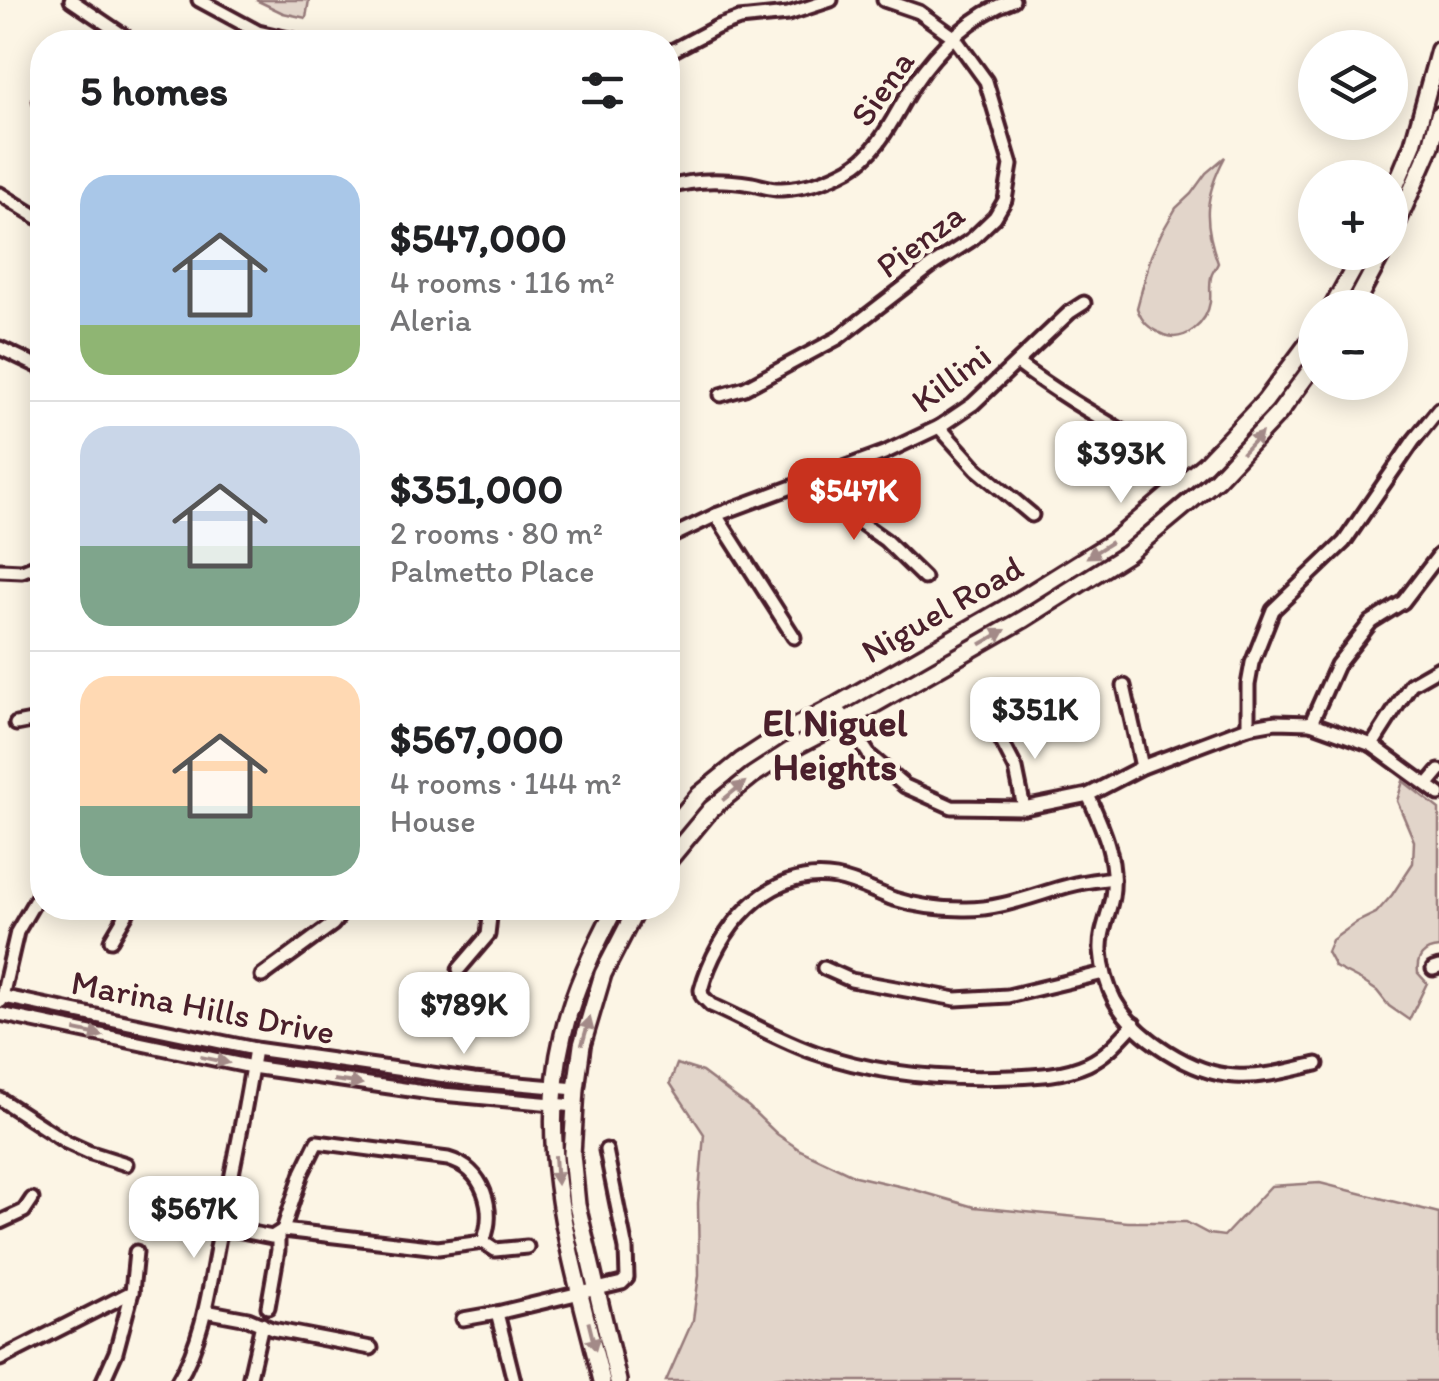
<!DOCTYPE html>
<html lang="en">
<head>
<meta charset="utf-8">
<style>
	:root { --surface:#fff; --page:#f2f2f2; --text:#202124; --muted:#757577; --line:#e0e0e0; --accent:#c8321e }
	body { margin:0; font-family:Itim,sans-serif; background:var(--page); color:var(--text); height:100vh; display:flex; flex-direction:column; font-size:38px; white-space:nowrap }
	* { box-sizing:border-box; margin:0 }
	p { font-size:32px; color:var(--muted) }
	.icon { flex:none; width:55px; height:55px; fill:none; stroke:currentColor; stroke-width:2; stroke-linecap:round; stroke-linejoin:round }
	.map { position:relative; flex:1; overflow:hidden }
	.drawer { position:absolute; left:30px; top:30px; width:650px; height:890px; display:flex; flex-direction:column; background:var(--surface); border-radius:40px; box-shadow:0 5px 25px #0003 }
	.drawer>* { flex:none }
	.buttons { position:absolute; left:1298px; top:30px; display:grid; gap:20px }
	.buttons a { display:grid; place-items:center; width:110px; height:110px; border-radius:50%; background:var(--surface); box-shadow:0 5px 25px #0003; font-size:50px }
	.price { position:absolute; translate:-50% -85px; padding:0 22px; border-radius:20px; background:#fff; color:#222; font-size:32px; line-height:65px; filter:drop-shadow(0 2px 5px #0008) }
	.price::after { content:''; position:absolute; left:50%; top:60px; width:30px; height:22px; margin-left:-15px; background:inherit; clip-path:polygon(0 0,100% 0,50% 100%) }
	.price.current { background:var(--accent); color:#fff }
	ul { padding:0; list-style:none }
	li { display:flex; align-items:center; gap:30px; height:250px; padding:0 50px }
	li+li { border-top:2px solid var(--line) }
	li span { display:grid; place-items:center; flex:none; width:280px; height:200px; border-radius:30px; color:#555 }
	li>.icon { margin-inline-start:auto }
	span .icon { width:120px; height:120px; fill:#fffc; stroke-width:1 }
	li b { font-size:42px }
	h2 { display:flex; justify-content:space-between; align-items:center; height:120px; padding:0 50px; font-size:42px }
	.map>svg:first-child { display:block }
	.green { fill:#e2d5ca; stroke:#967a7a; stroke-width:2.5 }
	.lines { fill:none; stroke-linecap:round; stroke-linejoin:round }
	.minor-casing { stroke:#4a1f2b; stroke-width:19 }
	.major-casing { stroke:#4a1f2b; stroke-width:22 }
	.minor { stroke:#fcf5e5; stroke-width:11 }
	.major { stroke:#fcf5e5; stroke-width:15 }
	.oneway { fill:#a38a88 }
	.labels { text-anchor:middle; stroke-width:9; stroke-linejoin:round; paint-order:stroke }
	.street-label { font-size:35px; fill:#4a1f2b; stroke:#fcf5e5 }
	.neighbourhood-label { font-size:38px; font-weight:bold; fill:#4a1f2b; stroke:#fcf5e5 }
</style>
</head>
<body>
<div class="map">
<svg width="1439" height="1381" viewBox="0 0 1439 1381">
	<rect width="100%" height="100%" fill="#fcf5e5"/>
	<filter id="ink" filterUnits="userSpaceOnUse"><feTurbulence type="fractalNoise" baseFrequency=".01" numOctaves="2"/><feDisplacementMap in="SourceGraphic" scale="20" xChannelSelector="R" yChannelSelector="G"/><feConvolveMatrix kernelMatrix="1 2 1 2 8 2 1 2 1" color-interpolation-filters="sRGB"/></filter>
	<g filter="url(#ink)">
		<g class="green">
			<path d="M256,0H309L306,18L283,13Z"/>
			<path d="M1225,157C1204,196 1203,222 1218,263C1216,268 1212,272 1211,277C1209,285 1211,294 1210,302C1207,323 1185,343 1164,335C1150,329 1142,323 1137,308L1151,256L1161,234L1176,208L1191,194L1206,173Z"/>
			<path d="M1403,781L1439,809V948C1423,949 1416,958 1418,973L1427,983L1409,1020L1389,1006L1377,991L1362,981L1335,967L1327,952L1332,940L1357,922L1376,913L1392,895L1413,863L1414,841L1397,801Z"/>
			<path d="M677,1064L702,1072L749,1107L777,1134L800,1150L855,1176L912,1189L974,1207L1128,1222H1186L1209,1234L1224,1236L1271,1186L1320,1183L1439,1213V1381H826C804,1377 782,1374 760,1381H666L693,1320L699,1275L698,1203L704,1134L670,1083Z"/>
		</g>
		<g class="lines">
			<defs>
				<g id="minor">
					<path d="M71,0L133,42"/>
					<path d="M199,0L258,32L302,42"/>
					<path d="M668,53L717,27L739,19L788,14L831,0"/>
					<path d="M40,100L42,102"/>
					<path d="M668,188C693,179 726,180 752,184C762,186 773,190 782,189C805,188 829,180 849,169C882,150 894,114 914,84C937,49 973,14 1013,0"/>
					<path d="M0,194L42,220"/>
					<path d="M0,348L42,368"/>
					<path d="M1017,363C1055,392 1095,415 1136,439"/>
					<path d="M721,395L745,388L838,338L934,264L971,240L995,217L1005,200L1011,165L986,81L954,37L919,12L884,0"/>
					<path d="M939,427L977,469L1032,515"/>
					<path d="M822,476L854,518L885,540L924,578"/>
					<path d="M716,515L794,637"/>
					<path d="M668,538L716,515L884,453L939,427L973,404L1070,312L1084,303"/>
					<path d="M0,570L22,571L42,563"/>
					<path d="M1124,686L1142,767"/>
					<path d="M842,714L870,756L905,786L952,807L1024,808L1088,795L1142,767L1248,727L1276,722L1311,723L1372,745L1439,794"/>
					<path d="M1311,723L1337,665L1371,622L1403,602L1439,555"/>
					<path d="M16,724L42,719"/>
					<path d="M1248,727V685L1252,663L1273,610L1344,542L1414,440L1439,409"/>
					<path d="M998,734L1016,769L1024,808"/>
					<path d="M1372,745L1411,684L1439,668"/>
					<path d="M1428,784L1439,771"/>
					<path d="M1088,795C1103,828 1118,860 1112,897C1109,915 1100,931 1101,950C1102,966 1107,986 1115,1001C1136,1038 1193,1074 1235,1076C1263,1078 1290,1070 1317,1064"/>
					<path d="M1113,878C1101,880 1088,881 1075,884C1038,893 1002,910 963,909C940,909 916,906 894,899C875,892 857,882 836,878C767,866 717,930 701,990L702,996L711,1005C746,1020 780,1041 816,1053C879,1075 946,1080 1012,1077C1038,1076 1064,1075 1088,1064C1107,1055 1120,1039 1134,1024"/>
					<path d="M111,940L130,908"/>
					<path d="M824,968L851,980L956,999L1008,996L1104,973"/>
					<path d="M459,969L488,935L491,908"/>
					<path d="M1433,969L1439,967"/>
					<path d="M262,976L333,924L345,908"/>
					<path d="M0,996L255,1049L474,1080L576,1089"/>
					<path d="M1,1001L17,932L42,889"/>
					<path d="M0,1014L252,1067L431,1093L575,1106"/>
					<path d="M0,1099L66,1142L88,1152L126,1164"/>
					<path d="M0,1222L24,1211L32,1199"/>
					<path d="M222,1227L272,1237L283,1230L438,1248L483,1242L495,1250L527,1247"/>
					<path d="M283,1230L302,1173L317,1142L448,1159C484,1169 496,1209 483,1242"/>
					<path d="M268,1307L278,1250V1236"/>
					<path d="M205,1311L248,1319L272,1329L371,1348"/>
					<path d="M497,1313L514,1381"/>
					<path d="M463,1319L497,1313L622,1283L627,1278L626,1249L606,1150"/>
					<path d="M0,1359L132,1292L136,1252"/>
					<path d="M103,1381L116,1352L132,1292"/>
					<path d="M178,1381C205,1336 210,1282 220,1232C233,1171 245,1110 255,1049"/>
					<path d="M249,1381L262,1324"/>
				</g>
				<g id="major">
					<path d="M1390,199L1413,144L1439,50"/>
					<path d="M1390,239L1431,146L1439,115"/>
					<path d="M1332,308L1363,252"/>
					<path d="M1353,308L1383,252"/>
					<path d="M668,832L699,795L741,761L787,731L835,706L1011,605L1115,540L1205,464L1265,401L1315,334"/>
					<path d="M668,861L711,809L753,775L799,745L847,720L1024,619L1127,554L1217,479L1279,413L1315,364"/>
					<path d="M602,1381C574,1267 535,1153 563,1035C573,991 594,948 615,908"/>
					<path d="M618,1381L577,1205L572,1154L576,1089L582,1045L603,974L637,908"/>
				</g>
			</defs>
			<use href="#minor" class="minor-casing"/>
			<use href="#major" class="major-casing"/>
			<use href="#minor" class="minor"/>
			<use href="#major" class="major"/>
		</g>
		<defs><path id="oneway-solid" d="M-6-.8H1V-3.2L6.5 0L1 3.2V.8H-6Z" transform="scale(2.5)"/></defs>
		<g class="oneway">
			<use href="#oneway-solid" transform="translate(1252 443) rotate(-47)"/>
			<use href="#oneway-solid" transform="translate(1099 550) rotate(148)"/>
			<use href="#oneway-solid" transform="translate(993 637) rotate(-30)"/>
			<use href="#oneway-solid" transform="translate(734 791) rotate(-39)"/>
			<use href="#oneway-solid" transform="translate(586 1031) rotate(-74)"/>
			<use href="#oneway-solid" transform="translate(89 1033) rotate(12)"/>
			<use href="#oneway-solid" transform="translate(215 1060) rotate(12)"/>
			<use href="#oneway-solid" transform="translate(348 1082) rotate(8)"/>
			<use href="#oneway-solid" transform="translate(556 1170) rotate(86)"/>
			<use href="#oneway-solid" transform="translate(592 1336) rotate(76)"/>
		</g>
	</g>
	<g class="labels">
		<g class="street-label">
			<text transform="translate(882 88) rotate(-55)" y="12">Siena</text>
			<text transform="translate(920 240) rotate(-37)" y="12">Pienza</text>
			<text transform="translate(951 378) rotate(-37)" y="12">Killini</text>
			<text transform="translate(942 609) rotate(-30)" y="12">Niguel Road</text>
			<text transform="translate(203 1007) rotate(11)" y="12">Marina Hills Drive</text>
		</g>
		<g class="neighbourhood-label">
			<text x="835" y="736">El Niguel<tspan x="835" dy="44">Heights</tspan></text>
		</g>
	</g>
</svg>
<div class="buttons">
<a><svg class="icon" aria-label="layers" viewBox="0 0 24 24"><path d="M12 4l9 5-9 5-9-5zM3 14l9 5 9-5"/></svg></a>
<a>+</a>
<a>−</a>
</div>
<b class="price" style="left:1121px;top:506px">$393K</b>
<b class="price current" style="left:854px;top:543px">$547K</b>
<b class="price" style="left:1035px;top:762px">$351K</b>
<b class="price" style="left:464px;top:1057px">$789K</b>
<b class="price" style="left:194px;top:1261px">$567K</b>
<section class="drawer">
<h2>5 homes<svg class="icon" aria-label="filters" viewBox="0 0 24 24"><path d="M4 7h16M4 17h16"/><circle cx="9" cy="7" r="2"/><circle cx="15" cy="17" r="2"/></svg></h2>
<ul>
<li><span style="background:linear-gradient(#a9c7e8 75%,#8fb573 0)"><svg class="icon" aria-label="home" viewBox="0 0 24 24"><path d="M3 11l9-7 9 7M6 9v11h12V9"/></svg></span><div><b>$547,000</b><p>4 rooms · 116 m²</p><p>Aleria</p></div></li>
<li><span style="background:linear-gradient(#c9d6e8 60%,#7fa58c 0)"><svg class="icon" aria-label="home" viewBox="0 0 24 24"><path d="M3 11l9-7 9 7M6 9v11h12V9"/></svg></span><div><b>$351,000</b><p>2 rooms · 80 m²</p><p>Palmetto Place</p></div></li>
<li><span style="background:linear-gradient(#ffd9b3 65%,#7fa58c 0)"><svg class="icon" aria-label="home" viewBox="0 0 24 24"><path d="M3 11l9-7 9 7M6 9v11h12V9"/></svg></span><div><b>$567,000</b><p>4 rooms · 144 m²</p><p>House</p></div></li>
</ul>
</section>
</div>
</body>
</html>
